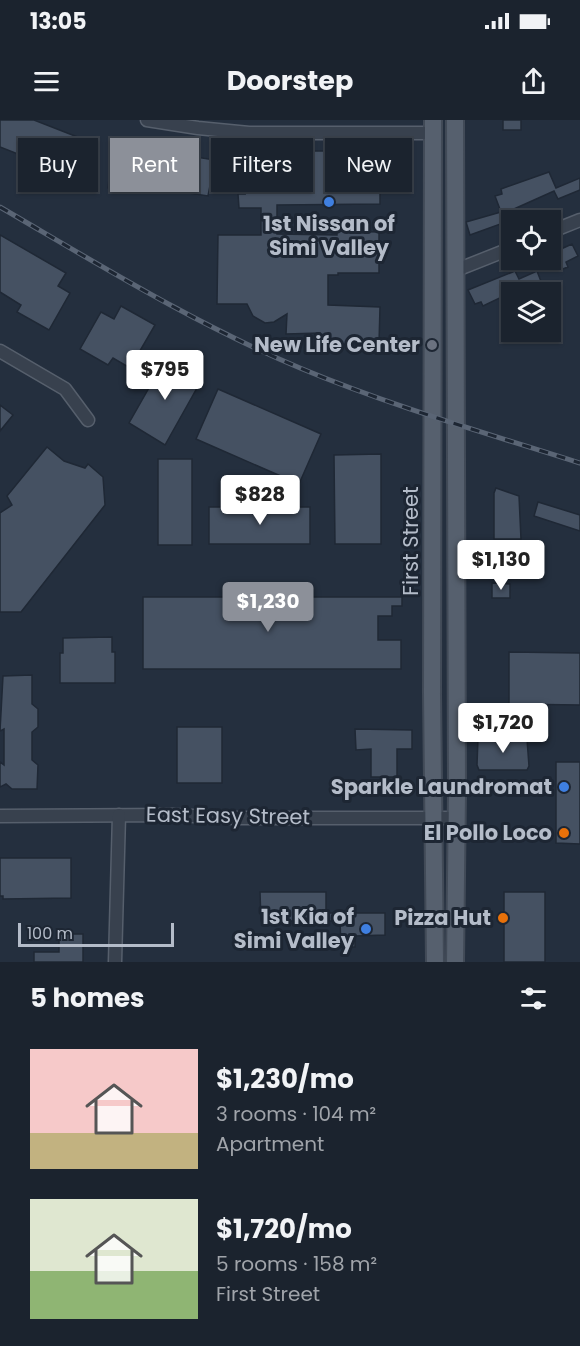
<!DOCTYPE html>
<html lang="en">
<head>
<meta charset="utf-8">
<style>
	:root { --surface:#1b232e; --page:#242b36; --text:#f1f3f6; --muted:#a0a4aa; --line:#39404a; --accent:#8c9099 }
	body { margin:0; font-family:Poppins,sans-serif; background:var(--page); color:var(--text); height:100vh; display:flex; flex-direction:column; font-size:22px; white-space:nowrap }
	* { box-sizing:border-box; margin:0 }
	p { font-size:20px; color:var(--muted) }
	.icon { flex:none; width:33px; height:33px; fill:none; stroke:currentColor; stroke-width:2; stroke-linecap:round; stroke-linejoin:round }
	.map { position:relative; height:842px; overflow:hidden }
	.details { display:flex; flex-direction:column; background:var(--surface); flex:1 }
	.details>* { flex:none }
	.guide { position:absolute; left:18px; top:18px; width:544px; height:54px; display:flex; gap:12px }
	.controls { position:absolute; left:501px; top:90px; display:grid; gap:12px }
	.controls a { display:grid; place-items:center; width:60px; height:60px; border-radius:0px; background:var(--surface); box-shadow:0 2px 4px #0004,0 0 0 2px var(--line); font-size:30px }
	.scale { position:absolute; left:18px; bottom:15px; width:156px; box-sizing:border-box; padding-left:6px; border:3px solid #b4bcc9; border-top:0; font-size:16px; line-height:21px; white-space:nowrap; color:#b4bcc9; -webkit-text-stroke:4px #1d2633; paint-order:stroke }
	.price { position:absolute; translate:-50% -51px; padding:0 14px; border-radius:6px; background:#fff; color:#222; font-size:20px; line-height:39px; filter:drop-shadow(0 2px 3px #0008) }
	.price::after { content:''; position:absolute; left:50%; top:36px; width:18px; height:14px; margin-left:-9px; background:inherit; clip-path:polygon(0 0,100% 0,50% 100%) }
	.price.current { background:var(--accent); color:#fff }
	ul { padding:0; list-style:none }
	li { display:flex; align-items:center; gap:18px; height:150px; padding:0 30px }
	li span { display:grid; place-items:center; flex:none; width:168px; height:120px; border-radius:0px; color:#555 }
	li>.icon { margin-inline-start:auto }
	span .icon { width:72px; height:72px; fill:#fffc; stroke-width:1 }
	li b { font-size:26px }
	h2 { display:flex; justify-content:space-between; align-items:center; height:72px; padding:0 30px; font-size:26px }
	.chip { padding:0 21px; border-radius:0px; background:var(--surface); box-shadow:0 2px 4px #0004,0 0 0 2px var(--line); font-size:21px; line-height:54px }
	.chip.current { background:var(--accent); color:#fff }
	.status { display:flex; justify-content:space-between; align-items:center; height:42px; padding:0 30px; background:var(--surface); direction:ltr }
	.status svg { height:16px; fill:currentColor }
	header { display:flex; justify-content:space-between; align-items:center; height:78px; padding:0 30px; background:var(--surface); font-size:27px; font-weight:700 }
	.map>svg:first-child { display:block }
	.building { fill:#455162; stroke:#1f2835; stroke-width:1.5 }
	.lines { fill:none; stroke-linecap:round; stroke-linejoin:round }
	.minor-casing { stroke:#565f6c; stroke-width:15 }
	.major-casing { stroke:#414a57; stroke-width:20 }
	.minor { stroke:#38414e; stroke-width:12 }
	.major { stroke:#56606e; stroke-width:16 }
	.rail-casing { stroke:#5a6575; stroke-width:5 }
	.rail { stroke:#1d2633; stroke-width:3; stroke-dasharray:9; stroke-linecap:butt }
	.shop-dot { fill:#3f7fe0; stroke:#1d2633; stroke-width:2 }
	.worship-dot { fill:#6b7280; stroke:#1d2633; stroke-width:2 }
	.food-dot { fill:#e8710a; stroke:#1d2633; stroke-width:2 }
	.labels { text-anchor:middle; stroke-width:6; stroke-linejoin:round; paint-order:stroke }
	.poi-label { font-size:21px; font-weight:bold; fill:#b4bcc9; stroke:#1d2633; text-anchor:end }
	.street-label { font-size:21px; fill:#b4bcc9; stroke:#1d2633 }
</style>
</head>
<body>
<div class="status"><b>13:05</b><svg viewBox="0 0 49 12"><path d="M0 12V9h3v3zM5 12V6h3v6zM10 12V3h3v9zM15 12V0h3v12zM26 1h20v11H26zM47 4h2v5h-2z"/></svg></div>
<header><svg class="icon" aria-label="menu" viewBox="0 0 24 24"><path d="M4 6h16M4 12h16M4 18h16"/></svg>Doorstep<svg class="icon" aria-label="share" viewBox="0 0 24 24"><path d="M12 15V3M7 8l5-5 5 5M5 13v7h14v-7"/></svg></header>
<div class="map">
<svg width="580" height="842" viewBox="0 0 580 842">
	<rect width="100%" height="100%" fill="#242f3e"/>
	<g class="building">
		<path d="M0,0H34L80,18L66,53L0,27Z"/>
		<rect x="503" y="0" width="18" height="10"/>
		<path d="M113,24L215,40L208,76L132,64L131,72L108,68Z"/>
		<path d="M300,31H325V48L380,47V84L277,85V114L337,115V111L379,112V153H338V155H328V185L380,187L379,223L320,225V213L286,214L287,194L274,202L265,203L253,196L247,184H217L218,115H261V88H239L238,74H245L239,58L243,42L248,37L262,34V51L301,52Z"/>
		<path d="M549,52L556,68L580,58V70L558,79L554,71L514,89L517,98L470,115L466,102L501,92L495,76L502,74L501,69Z"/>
		<path d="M0,115L66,153L58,166L70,173L49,210L17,192L21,185L0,172Z"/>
		<path d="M572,124L578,136L566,142L568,147L560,150L557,144L547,149L542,140H550V134Z"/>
		<path d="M515,151L519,159L537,151L542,164L524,172H512L483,186L481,182L475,184L468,170Z"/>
		<path d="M121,186L155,205L130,248L113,238L108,245L80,229L101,192L114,199Z"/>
		<path d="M166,238L202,259L165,325L129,303Z"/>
		<path d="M218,269L321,314L299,364L196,319Z"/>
		<path d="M0,285L13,295L0,311Z"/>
		<path d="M47,327L64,341L85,348L88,344L103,357L105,385L21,492H0V393L12,385L7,376Z"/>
		<path d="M381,334V424H335L334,335Z"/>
		<rect x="158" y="339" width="34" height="86"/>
		<path d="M496,368L519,376L521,419H494V373Z"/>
		<path d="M538,382L580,395V411L534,396Z"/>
		<rect x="209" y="387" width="101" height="37"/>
		<path d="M492,463L510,464V478H492Z"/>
		<path d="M143,477H402V486H392V496H378V520H401V549H143Z"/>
		<path d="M112,517V532H115V563H60V533H63V518Z"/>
		<path d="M509,532L580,533V585L509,584Z"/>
		<path d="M32,555V584L38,589V607L32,612V640L38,645L37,669H12L6,664L0,667V642L4,645V609L0,611L3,556Z"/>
		<rect x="177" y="607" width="45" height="56"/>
		<path d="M355,609L412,610V629H397V657H371V629L356,630Z"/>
		<path d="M478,618L527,619L529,646L527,650H479L477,645Z"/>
		<path d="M556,642H580V724L556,723Z"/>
		<path d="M0,738H71V778L3,779V776H0Z"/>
		<path d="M260,772H326V793H385V815L355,816V827H341L340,801H261Z"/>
		<rect x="504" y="772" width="41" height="70"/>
		<path d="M59,814H83V842H34V832H59Z"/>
	</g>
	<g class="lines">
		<defs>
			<g id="minor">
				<path d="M147,0L198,8L249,13H433"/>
				<path d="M550,112L580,100"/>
				<path d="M454,151L512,128"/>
				<path d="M0,231L65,269L88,300"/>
				<path d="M0,696L173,695L235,698H456"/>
				<path d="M115,842L119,695"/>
			</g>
			<g id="major">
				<path d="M433,0L432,574L435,842"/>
				<path d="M455,842L457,672L455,0"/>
			</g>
		</defs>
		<use href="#minor" class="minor-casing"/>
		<use href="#major" class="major-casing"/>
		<use href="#minor" class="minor"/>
		<use href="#major" class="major"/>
		<defs>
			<path id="rail" d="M0,87C98,144 195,204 300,248C391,286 486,313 580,343"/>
		</defs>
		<use href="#rail" class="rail-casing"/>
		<use href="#rail" class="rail"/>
	</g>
	<g class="shop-dot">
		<circle cx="329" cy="82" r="6"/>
		<circle cx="564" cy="667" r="6"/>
		<circle cx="366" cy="809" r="6"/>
	</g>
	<circle class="worship-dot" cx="432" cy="225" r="6"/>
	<g class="food-dot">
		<circle cx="564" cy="713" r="6"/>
		<circle cx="503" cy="798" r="6"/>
	</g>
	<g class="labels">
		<g class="poi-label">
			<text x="329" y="111" text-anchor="middle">1st Nissan of<tspan x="329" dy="24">Simi Valley</tspan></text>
			<text x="420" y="232">New Life Center</text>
			<text x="552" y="674">Sparkle Laundromat</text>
			<text x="552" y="720">El Pollo Loco</text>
			<text x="354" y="804">1st Kia of<tspan x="354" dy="24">Simi Valley</tspan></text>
			<text x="491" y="805">Pizza Hut</text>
		</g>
		<g class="street-label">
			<text transform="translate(411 421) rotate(-90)" y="7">First Street</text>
			<text transform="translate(228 696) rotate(1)" y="7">East Easy Street</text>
		</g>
	</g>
</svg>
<div class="controls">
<a><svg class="icon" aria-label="locate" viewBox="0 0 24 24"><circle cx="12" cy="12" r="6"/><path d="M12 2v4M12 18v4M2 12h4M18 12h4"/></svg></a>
<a><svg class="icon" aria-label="layers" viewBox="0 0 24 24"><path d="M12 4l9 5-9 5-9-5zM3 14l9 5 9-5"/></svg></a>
</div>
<div class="scale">100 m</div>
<b class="price" style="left:165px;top:281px">$795</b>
<b class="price" style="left:260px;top:406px">$828</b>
<b class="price" style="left:501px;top:471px">$1,130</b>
<b class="price current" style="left:268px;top:513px">$1,230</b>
<b class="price" style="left:503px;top:634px">$1,720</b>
<div class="guide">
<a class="chip">Buy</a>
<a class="chip current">Rent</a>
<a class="chip">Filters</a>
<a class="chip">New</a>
</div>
</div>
<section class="details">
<h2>5 homes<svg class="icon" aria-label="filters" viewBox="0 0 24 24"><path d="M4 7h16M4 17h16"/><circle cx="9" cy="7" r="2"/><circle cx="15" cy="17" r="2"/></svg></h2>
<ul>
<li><span style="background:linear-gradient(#f6c9c9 70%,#c2b280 0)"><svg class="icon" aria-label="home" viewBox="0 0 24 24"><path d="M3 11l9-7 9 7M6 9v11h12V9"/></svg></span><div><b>$1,230/mo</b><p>3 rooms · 104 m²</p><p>Apartment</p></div></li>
<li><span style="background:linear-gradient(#dfe7d0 60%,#8fb573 0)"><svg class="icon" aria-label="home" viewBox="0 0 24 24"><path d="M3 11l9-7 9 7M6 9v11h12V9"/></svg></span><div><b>$1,720/mo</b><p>5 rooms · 158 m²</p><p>First Street</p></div></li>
</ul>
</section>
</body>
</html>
